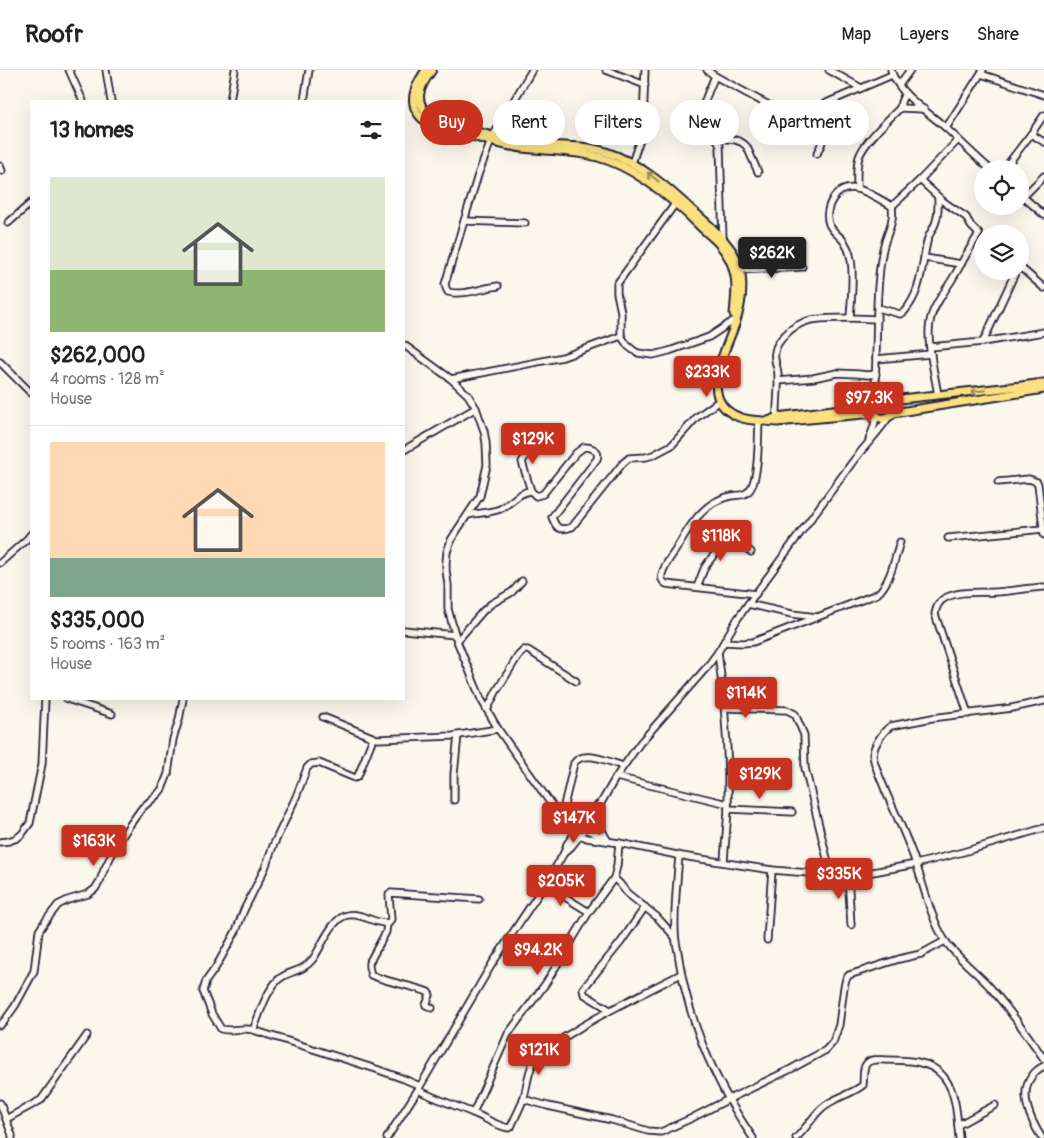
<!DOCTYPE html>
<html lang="en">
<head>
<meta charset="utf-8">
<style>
	:root { --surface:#fff; --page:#f6f6f6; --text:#222; --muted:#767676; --line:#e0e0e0; --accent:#c8321e }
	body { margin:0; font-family:Pangolin,sans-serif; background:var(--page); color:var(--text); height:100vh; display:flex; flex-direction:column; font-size:19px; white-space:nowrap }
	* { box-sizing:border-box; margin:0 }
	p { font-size:16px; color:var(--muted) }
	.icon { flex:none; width:28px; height:28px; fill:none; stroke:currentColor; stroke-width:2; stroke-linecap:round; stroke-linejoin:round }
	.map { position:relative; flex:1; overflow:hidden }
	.sheet { position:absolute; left:30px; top:30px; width:375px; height:600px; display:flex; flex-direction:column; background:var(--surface); border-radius:0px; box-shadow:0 5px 20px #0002 }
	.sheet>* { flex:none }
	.top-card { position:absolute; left:420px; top:30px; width:475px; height:45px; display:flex; gap:10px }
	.tools { position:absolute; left:974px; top:90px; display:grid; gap:10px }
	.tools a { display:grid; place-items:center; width:55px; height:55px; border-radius:50%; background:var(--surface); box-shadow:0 5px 20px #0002; font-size:25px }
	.price { position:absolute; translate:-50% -42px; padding:0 11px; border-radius:5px; background:var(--accent); color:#fff; font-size:16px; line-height:32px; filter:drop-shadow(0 1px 2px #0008) }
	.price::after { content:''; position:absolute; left:50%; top:30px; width:15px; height:11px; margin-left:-8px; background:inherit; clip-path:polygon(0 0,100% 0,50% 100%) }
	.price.selected { background:#222; color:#fff }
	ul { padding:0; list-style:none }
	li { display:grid; align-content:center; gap:10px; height:265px; padding:0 20px }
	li+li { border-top:1px solid var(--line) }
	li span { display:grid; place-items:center; height:155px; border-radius:0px; color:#555 }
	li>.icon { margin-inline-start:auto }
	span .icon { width:90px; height:90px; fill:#fffc; stroke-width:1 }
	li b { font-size:21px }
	h2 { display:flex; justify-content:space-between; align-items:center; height:60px; padding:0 20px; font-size:21px }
	.tag { padding:0 18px; border-radius:22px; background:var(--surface); box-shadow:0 5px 20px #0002; font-size:18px; line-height:45px }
	.tag.selected { background:var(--accent); color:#fff }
	header { display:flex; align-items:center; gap:30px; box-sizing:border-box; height:70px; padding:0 25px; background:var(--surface); border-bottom:1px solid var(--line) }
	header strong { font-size:24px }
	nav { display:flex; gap:28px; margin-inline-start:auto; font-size:18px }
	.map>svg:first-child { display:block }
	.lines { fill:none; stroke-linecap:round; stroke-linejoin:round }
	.minor-casing { stroke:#22223b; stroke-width:9 }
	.major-casing { stroke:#22223b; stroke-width:11 }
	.minor { stroke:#fbf7ec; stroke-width:5.5 }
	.major { stroke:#fbe080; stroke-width:7 }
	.oneway { stroke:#998a61 }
</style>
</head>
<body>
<header>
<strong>Roofr</strong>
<nav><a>Map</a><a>Layers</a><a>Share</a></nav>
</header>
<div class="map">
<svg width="1044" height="1068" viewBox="0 0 1044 1068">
	<rect width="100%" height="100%" fill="#fbf7ec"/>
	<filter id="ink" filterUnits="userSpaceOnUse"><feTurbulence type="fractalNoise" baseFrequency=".02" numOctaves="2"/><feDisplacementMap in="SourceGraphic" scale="10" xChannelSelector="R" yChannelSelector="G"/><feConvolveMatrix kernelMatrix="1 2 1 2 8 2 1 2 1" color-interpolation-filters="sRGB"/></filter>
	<g filter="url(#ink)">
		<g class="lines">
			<defs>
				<g id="minor">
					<path d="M69,0L83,31"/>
					<path d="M106,0L111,31"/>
					<path d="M606,0L645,15"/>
					<path d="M707,0L715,6L800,52L824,34L892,5"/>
					<path d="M829,0L861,18"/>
					<path d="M891,0C899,26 928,41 947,59C961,72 975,86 990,99"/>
					<path d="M981,4L1044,25"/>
					<path d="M715,6C708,23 698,41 703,60L716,68L720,76L723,170"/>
					<path d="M899,15L910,0"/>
					<path d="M230,31L235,0"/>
					<path d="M304,31L309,0"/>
					<path d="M900,38L924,39"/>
					<path d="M800,52L822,64C825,70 819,78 817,84"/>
					<path d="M946,58L983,0"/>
					<path d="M1031,64L1044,72"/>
					<path d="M493,66L532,0"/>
					<path d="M716,68C727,69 740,68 747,77L758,102"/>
					<path d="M491,71L478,105L445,214L446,218L448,222C464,226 482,218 498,216"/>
					<path d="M632,93L641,66L643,54L645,0"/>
					<path d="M0,96L2,101"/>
					<path d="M1004,99L1031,64L1044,45"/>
					<path d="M920,110L944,132L966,147L971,156L979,164C969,178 962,193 953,208C946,220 932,237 930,252C926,271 935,306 938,325"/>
					<path d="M857,119C857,109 856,96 859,87C864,72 888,50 900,38L901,32L905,23"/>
					<path d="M1020,124L1044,145"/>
					<path d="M1023,127L1044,106"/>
					<path d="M892,136L920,110L958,70"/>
					<path d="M464,151L525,153"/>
					<path d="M8,153L31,133"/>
					<path d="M925,188L961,194"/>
					<path d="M1020,197L1044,218"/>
					<path d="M740,200L802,197"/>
					<path d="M878,238L900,244L904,242C922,221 921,198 927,172C928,165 933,160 935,154C939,145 938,136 938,127"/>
					<path d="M877,249L850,248C851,231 854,207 851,190C850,183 847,175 842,169C837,164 832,161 829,154C823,137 837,114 857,119C868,121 882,131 892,136"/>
					<path d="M621,266V242L617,223V214L675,134"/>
					<path d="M983,272L1016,201"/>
					<path d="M404,275L451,309L468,325L476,338L484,361L486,373L487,395L480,426L458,459L451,470L447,482L446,492V500L448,515V539L457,571L481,629L498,659L556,741L576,762L580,765L587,768L619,773L682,786L772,800L833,805L862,804L916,794L963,782L1044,758"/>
					<path d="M930,277L983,272L1044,262"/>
					<path d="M876,289L931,284"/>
					<path d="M0,292L31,323"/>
					<path d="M451,309L563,287L621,266L628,276L633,280L638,283L653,285L669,281L709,267L733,251L736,252"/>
					<path d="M778,311L813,308L837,303L858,304L868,305L876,304"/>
					<path d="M876,311L885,328"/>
					<path d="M876,331C874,316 876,301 876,285C877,252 876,217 882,184C884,167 895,155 892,136"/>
					<path d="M777,351C776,336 779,320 778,305C778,297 773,290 775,282C776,275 780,270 785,265C804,245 824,249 850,248"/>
					<path d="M869,370L874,356L876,345"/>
					<path d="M404,380L476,338"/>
					<path d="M998,412L1029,409L1037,412L1038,414L1044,465"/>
					<path d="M531,421L522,392L525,387L540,370"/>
					<path d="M468,445C478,443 490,443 500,439C511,434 519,421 531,421L536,426L543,424L576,383L584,377C591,377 600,380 597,389L552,447C556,459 560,461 572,457L623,393L629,388L646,387L653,385L672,375L697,347L719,331"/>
					<path d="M948,468L1043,459"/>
					<path d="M0,493L27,469L31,464"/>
					<path d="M697,517C700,510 702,503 705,497C710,489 725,470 734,469L751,482"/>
					<path d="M756,524L666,514C662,511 661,509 662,504C664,496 670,488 675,481C685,464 696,444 713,433C717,431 722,428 727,427C736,424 745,428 751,418C759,404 758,368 759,350"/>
					<path d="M748,534L792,544L817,547"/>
					<path d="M404,560L455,565"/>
					<path d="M457,571L483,541L491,534L512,522L522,511"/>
					<path d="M724,572L743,573L753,572L877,524C890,514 895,488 900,472"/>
					<path d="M718,582C725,634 729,687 728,739C727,757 725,775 724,792"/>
					<path d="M67,629L112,644"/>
					<path d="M1044,631L1012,638L932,648L891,656C883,661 874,675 873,684C873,694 882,711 885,720C896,745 908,769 916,794C925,819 930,846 944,869C956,887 974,900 989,916C1009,939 1027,964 1044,989"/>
					<path d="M725,638L787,640L795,644L804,665L805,698L831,805"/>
					<path d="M487,640L496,622L518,586L524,580H528L576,611"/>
					<path d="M968,644L935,544C936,538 939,531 945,528C960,520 980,523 996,522C1012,521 1028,518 1044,517"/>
					<path d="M323,647L377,669L453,666L498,659"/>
					<path d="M373,668L358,706L355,708L319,693L311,694L307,698L296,727L273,776L265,798L244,840L236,861L216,897L206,911L203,921L212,944L221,959C232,962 242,957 253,960L376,999L404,1009L420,1016"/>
					<path d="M616,707L728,734"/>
					<path d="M454,730V704L458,665"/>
					<path d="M728,739L792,742"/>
					<path d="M558,742L571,749L585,759L607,769"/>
					<path d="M562,744L574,693C584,679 609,692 623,696"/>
					<path d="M597,744L601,758L606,768"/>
					<path d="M567,746L587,747"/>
					<path d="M0,772L9,771L17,768L22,764L30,753L42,694L45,629"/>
					<path d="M564,783L571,777L597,744L601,733L616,707L640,673L707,597L718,582L738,548L748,534L854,390C865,376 878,363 888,348"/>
					<path d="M679,786C677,811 674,837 675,862C675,871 678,880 679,889C689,953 716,1014 753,1068"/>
					<path d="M848,805L851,855"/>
					<path d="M614,808L620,814L627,823L657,847L675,867"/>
					<path d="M544,814L589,842"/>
					<path d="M387,853L386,862L369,893V897L371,905C390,913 410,915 428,922L430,925L426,935L432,938"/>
					<path d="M767,870L772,800"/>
					<path d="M610,940L584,924L583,919L621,872L645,837"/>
					<path d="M0,955L5,950L15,936L34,901L39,861L44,853L58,835L68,830L88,824L95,819L100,811L104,800L116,776L129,756L142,738L158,724L162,719L168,704L173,669L179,650L183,629"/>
					<path d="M253,960C260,944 265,924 277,911C287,900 301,904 313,889C321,878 332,847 348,845C362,842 375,855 389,853L391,849L389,825L391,823L479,829"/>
					<path d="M418,1020C436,1029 454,1035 473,1043C484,1047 496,1056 509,1058L511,1057C515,1047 521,1037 524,1027C528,1013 528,996 539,985C583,952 632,929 681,904"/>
					<path d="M523,1029L548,1036L612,1050L648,1061L661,1062L692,1048L729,1029L791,999L826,980L833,972L839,955L844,917L846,909L849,905L899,889L921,884L945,871"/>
					<path d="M0,1033L12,1065V1068"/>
					<path d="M473,1043L508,964L546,913L589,842L614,808L617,796L619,773"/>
					<path d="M6,1049L41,1030L87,965"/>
					<path d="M958,1055L995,1035"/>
					<path d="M387,1068L419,1018L492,894L551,805L564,783L567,774L595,737L601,733"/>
					<path d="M796,1068C806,1059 812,1047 822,1038C834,1027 851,1025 863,1015C864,1008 862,998 867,993C872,988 880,990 886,990C905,990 930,990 943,1006C957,1022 957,1048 959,1068"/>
					<path d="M1042,1068C1031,1051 1018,1024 1032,1006C1035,1001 1040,998 1044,996"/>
				</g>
				<g id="major">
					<path d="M426,0C417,13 407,30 419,45C426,55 442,57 453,60C476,67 499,75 523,78C547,81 575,80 598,87C635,97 674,130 701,157C707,163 715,169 720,175C726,182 732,193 734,202C738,215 735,230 734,244"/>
					<path d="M432,0C419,17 412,33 432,47C464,58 497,69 531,74C555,77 582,74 606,82C640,93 667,117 693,141C707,153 722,166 732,181C746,201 743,229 736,251C727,280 695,330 739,347C751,352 764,350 777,352L874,343"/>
					<path d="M891,330C895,336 896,344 888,347C869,356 868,317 891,330L1021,316L1044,313"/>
					<path d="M893,343L1044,319"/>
					<path d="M769,351L777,347L849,338L874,334"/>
				</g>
			</defs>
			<use href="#minor" class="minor-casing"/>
			<use href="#major" class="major-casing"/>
			<use href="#minor" class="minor"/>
			<use href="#major" class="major"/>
		</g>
		<defs><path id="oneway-shaft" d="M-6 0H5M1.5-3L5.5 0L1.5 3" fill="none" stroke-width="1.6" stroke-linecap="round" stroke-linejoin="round" transform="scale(1.25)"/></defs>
		<g class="oneway">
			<use href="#oneway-shaft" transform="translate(653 107) rotate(-142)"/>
			<use href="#oneway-shaft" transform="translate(978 321) rotate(174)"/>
		</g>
	</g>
</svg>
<div class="tools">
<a><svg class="icon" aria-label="locate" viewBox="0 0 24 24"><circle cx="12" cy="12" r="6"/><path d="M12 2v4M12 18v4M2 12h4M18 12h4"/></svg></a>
<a><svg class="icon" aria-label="layers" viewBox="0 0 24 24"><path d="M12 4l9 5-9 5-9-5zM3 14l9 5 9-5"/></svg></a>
</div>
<b class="price selected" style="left:772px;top:209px">$262K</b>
<b class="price" style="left:707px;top:328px">$233K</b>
<b class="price" style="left:869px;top:354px">$97.3K</b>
<b class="price" style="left:533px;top:395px">$129K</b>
<b class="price" style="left:721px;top:492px">$118K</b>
<b class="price" style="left:746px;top:649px">$114K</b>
<b class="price" style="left:760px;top:730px">$129K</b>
<b class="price" style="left:574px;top:774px">$147K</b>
<b class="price" style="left:94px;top:797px">$163K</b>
<b class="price" style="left:839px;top:830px">$335K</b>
<b class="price" style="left:561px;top:837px">$205K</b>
<b class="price" style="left:538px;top:906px">$94.2K</b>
<b class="price" style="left:539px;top:1006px">$121K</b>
<div class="top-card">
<a class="tag selected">Buy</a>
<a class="tag">Rent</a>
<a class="tag">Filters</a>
<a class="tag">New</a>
<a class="tag">Apartment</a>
</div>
<section class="sheet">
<h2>13 homes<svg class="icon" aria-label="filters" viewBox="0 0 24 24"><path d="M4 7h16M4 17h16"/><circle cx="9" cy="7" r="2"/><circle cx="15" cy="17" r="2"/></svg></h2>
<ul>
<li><span style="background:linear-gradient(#dfe7d0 60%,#8fb573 0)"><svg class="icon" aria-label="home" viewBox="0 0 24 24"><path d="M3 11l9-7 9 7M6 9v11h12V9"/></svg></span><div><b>$262,000</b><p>4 rooms · 128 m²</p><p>House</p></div></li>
<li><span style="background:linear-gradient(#ffd9b3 75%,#7fa58c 0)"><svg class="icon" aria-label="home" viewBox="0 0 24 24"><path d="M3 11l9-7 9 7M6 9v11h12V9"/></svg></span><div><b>$335,000</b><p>5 rooms · 163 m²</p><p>House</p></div></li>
</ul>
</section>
</div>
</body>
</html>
